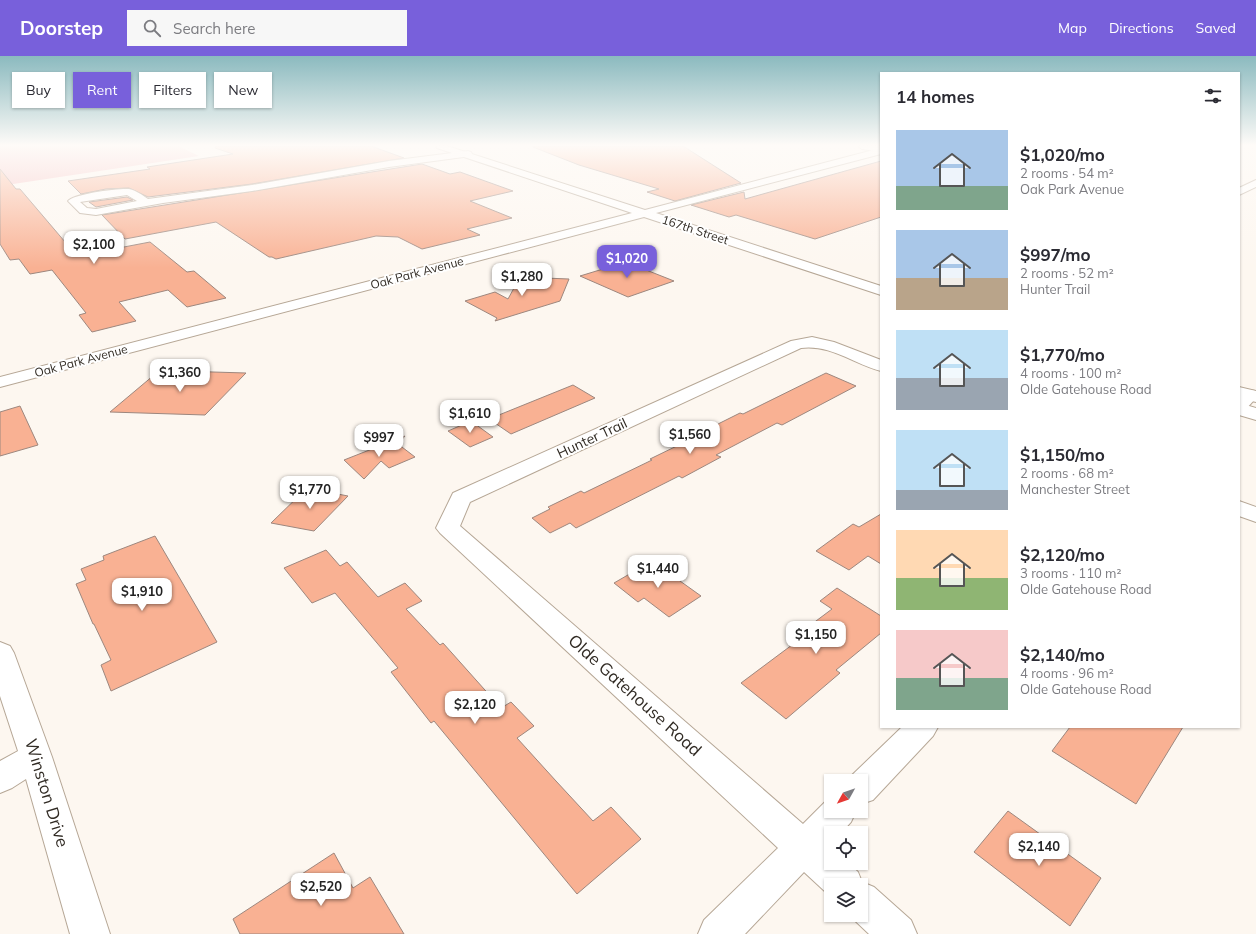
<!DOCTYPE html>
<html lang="en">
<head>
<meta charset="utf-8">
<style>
	:root { --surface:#fff; --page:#f7f7f7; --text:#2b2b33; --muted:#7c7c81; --accent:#7860db }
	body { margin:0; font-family:Mulish,sans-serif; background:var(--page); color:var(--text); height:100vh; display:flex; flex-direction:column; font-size:15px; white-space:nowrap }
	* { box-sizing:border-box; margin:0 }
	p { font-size:13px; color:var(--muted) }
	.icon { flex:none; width:22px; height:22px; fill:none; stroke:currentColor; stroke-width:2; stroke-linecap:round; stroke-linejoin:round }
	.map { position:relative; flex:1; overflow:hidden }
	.details { position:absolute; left:880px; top:16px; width:360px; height:656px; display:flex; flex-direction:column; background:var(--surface); border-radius:0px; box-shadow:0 1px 3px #0004 }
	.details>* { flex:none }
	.hud { position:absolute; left:12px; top:16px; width:380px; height:36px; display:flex; gap:8px }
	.needle { width:26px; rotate:230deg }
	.buttons { position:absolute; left:824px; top:718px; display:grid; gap:8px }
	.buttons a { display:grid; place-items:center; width:44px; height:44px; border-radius:0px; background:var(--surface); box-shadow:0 1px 3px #0004; font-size:20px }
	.price { position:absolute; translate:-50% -34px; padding:0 9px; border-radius:8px; background:#fff; color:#222; font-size:13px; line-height:26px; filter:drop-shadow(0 1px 2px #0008) }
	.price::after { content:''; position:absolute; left:50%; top:24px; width:12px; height:9px; margin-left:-6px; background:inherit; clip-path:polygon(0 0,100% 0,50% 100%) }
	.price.current { background:var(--accent); color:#fff }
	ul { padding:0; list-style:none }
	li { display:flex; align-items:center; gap:12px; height:100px; padding:0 16px }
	li span { display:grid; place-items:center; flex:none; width:112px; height:80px; border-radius:0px; color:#555 }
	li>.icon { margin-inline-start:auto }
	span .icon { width:48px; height:48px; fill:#fffc; stroke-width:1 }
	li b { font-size:17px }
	h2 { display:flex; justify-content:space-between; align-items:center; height:48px; padding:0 16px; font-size:17px }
	.pill { padding:0 14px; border-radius:0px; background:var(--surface); box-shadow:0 1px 3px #0004; font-size:14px; line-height:36px }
	.pill.current { background:var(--accent); color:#fff }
	header { display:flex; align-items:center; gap:24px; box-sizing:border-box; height:56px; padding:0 20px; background:var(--accent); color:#fff }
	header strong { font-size:19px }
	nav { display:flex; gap:22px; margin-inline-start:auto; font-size:14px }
	.search { width:280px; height:36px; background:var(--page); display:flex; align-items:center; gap:10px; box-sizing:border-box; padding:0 14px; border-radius:0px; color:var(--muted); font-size:15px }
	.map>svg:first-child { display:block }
	.green { fill:#f6c2c4 }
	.building { fill:#f9b193; stroke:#9d877e }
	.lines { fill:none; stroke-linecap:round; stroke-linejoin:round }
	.street-casing { stroke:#b6a796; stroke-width:2 }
	.secondary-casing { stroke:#b6a796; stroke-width:2 }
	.street { fill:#fff; fill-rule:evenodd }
	.secondary { fill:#fff; fill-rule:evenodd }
	.labels { text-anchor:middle; stroke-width:4; stroke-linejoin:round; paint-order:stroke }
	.far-street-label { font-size:12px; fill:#312b24; stroke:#fff }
	.street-label { font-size:14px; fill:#312b24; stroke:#fff }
	.near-street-label { font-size:17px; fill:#312b24; stroke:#fff }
</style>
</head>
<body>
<header>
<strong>Doorstep</strong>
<div class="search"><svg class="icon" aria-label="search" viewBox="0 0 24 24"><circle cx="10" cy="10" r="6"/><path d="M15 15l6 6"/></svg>Search here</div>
<nav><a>Map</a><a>Directions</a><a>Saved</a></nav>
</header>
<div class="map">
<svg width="1256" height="878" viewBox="0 0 1256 878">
	<rect width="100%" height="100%" fill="#fdf7f0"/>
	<path class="green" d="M0,90H178L199,100L0,130Z"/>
	<g class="building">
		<path d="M216,90H371L404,102L252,128L148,141L129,132L106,133L81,138L68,125L150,113L147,111L233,98L215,92Z"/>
		<path d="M533,90H683L741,127L675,145L647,136L659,133L579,109L533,91Z"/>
		<path d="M881,105V161L815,183L736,159L729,161L691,149L744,136L745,143Z"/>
		<path d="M422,108L450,118L460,116L513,135L470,145L512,162L467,173L480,179L422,193L398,181L376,180L276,203L272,201H269L216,166L125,183L102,159Z"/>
		<path d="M0,113L16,133H20L77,200L150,186L187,216L194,215L226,242L187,251L168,234L119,246L136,265L92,276L79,259L86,257L52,214L30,218L19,203L10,204L0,188Z"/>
		<path d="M127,141L133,144L96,151L89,146Z"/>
		<path d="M626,206L674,225L628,241L580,220Z"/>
		<path d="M520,221L569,223L560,245L495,265L497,262L465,245L495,236L508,243Z"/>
		<path d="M160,314L213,316L246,317L205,359L110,356Z"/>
		<path d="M826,317L856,330L782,369L777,367L716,399L721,401L682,422L679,420L576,472L570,467L550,477L532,462L550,453L548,451L581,435L584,437L652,404L650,403L718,370L716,369L740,357L743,358Z"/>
		<path d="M573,329L595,342L511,378L489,363Z"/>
		<path d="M20,350L38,389L0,400V356Z"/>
		<path d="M471,365L493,381L470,391L448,375Z"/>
		<path d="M405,380L398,388L415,401L389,412L381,405L364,423L344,404Z"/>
		<path d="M307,432L348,440L314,475L271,467Z"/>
		<path d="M881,458V508L868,500L849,514L816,495L853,468L859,471Z"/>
		<path d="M155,480L217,586L111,635L101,609L111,604L94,568H93L76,528L86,524L81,513L104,504L103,500Z"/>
		<path d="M326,494L340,510L347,506L378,541L405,527L422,545L406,553L440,589L443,587L501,652L511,646L534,670L517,682L556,725L593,765L611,751L641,783L577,838L434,665L431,667L391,616L398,612L335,537L312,547L284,512Z"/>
		<path d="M652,505L701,540L669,561L644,542L638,546L614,527Z"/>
		<path d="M837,532L881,560V577L836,614L840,617L786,663L741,627L808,577L804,574L832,553L820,545Z"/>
		<path d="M1070,671H1183L1136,748L1052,695Z"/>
		<path d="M1008,755L1101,822L1070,870L974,796Z"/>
		<path d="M334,797L353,832L370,821L404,878H240L233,863Z"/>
	</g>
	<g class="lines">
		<defs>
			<g id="street">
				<path d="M858,90H881V96L862,93Z"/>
				<path d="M468,95L471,96L472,98L471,100L389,111L252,135L163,147L96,159L80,157L68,145C73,138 119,132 129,133C137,135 142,139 148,143L252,129L389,105ZM127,139L137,145L96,153L87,152L80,146Z"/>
				<path d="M1256,124V131L1239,139V132Z"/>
				<path d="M812,281L834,286L881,304V315C854,308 830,288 801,292L470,446L460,470L803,768L827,744L831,742V755H856L851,766L841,777H831V787L828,790L831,792V807H848L858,816L862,826L874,831L911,864L917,878H869L849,859H861V829H831V841L804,816L745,878H698L704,864L778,792L440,477L436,472L453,437L791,285Z"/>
				<path d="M1249,334L1255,335L1256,342L1246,353L1239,355V339L1243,335Z"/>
				<path d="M1239,445L1256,451V466L1239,460Z"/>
				<path d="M0,586L10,590L14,597L52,701L110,878H70L26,723L12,732L0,737V705L18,695L0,640Z"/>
				<path d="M902,671H938L933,680L873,744L861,748V725H848L849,722Z"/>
			</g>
			<g id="secondary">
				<path d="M436,90H447L645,154L881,92V98L656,157L881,230V239L644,161L0,331V321L632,157L437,92Z"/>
				<path d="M1239,331L1256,335V346L1239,342Z"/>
				<path d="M1239,347L1256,352V364L1239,359Z"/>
			</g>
		</defs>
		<use href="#street" class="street-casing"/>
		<use href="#secondary" class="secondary-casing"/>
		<use href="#street" class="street"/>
		<use href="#secondary" class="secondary"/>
	</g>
	<linearGradient id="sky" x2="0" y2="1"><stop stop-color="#8bbabf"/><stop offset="0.42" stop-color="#fefbf8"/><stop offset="1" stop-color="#fefbf8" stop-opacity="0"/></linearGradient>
	<rect width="1256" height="212" fill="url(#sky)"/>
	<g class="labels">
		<g class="far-street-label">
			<text transform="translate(695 174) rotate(18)" y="4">167th Street</text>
			<text transform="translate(417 217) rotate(-15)" y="4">Oak Park Avenue</text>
			<text transform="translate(81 305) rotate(-15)" y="4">Oak Park Avenue</text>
		</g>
		<g class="street-label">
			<text transform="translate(592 382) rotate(-25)" y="5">Hunter Trail</text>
		</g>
		<g class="near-street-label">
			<text transform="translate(635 639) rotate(42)" y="6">Olde Gatehouse Road</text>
			<text transform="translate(47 737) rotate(73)" y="6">Winston Drive</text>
		</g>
	</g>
</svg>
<div class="buttons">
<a><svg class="needle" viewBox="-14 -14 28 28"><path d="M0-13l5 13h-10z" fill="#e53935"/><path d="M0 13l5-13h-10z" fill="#7c7c81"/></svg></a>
<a><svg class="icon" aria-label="locate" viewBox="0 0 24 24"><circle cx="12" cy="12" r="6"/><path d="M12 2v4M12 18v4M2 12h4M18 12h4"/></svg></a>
<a><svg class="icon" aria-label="layers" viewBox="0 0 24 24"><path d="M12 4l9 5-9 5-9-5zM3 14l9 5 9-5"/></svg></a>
</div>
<b class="price" style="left:94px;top:209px">$2,100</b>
<b class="price current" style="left:627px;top:223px">$1,020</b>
<b class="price" style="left:522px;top:241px">$1,280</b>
<b class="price" style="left:180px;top:337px">$1,360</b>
<b class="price" style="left:470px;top:378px">$1,610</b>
<b class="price" style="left:690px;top:399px">$1,560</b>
<b class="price" style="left:379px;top:402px">$997</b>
<b class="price" style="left:310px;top:454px">$1,770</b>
<b class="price" style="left:658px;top:533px">$1,440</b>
<b class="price" style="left:142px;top:556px">$1,910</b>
<b class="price" style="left:816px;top:599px">$1,150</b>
<b class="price" style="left:475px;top:669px">$2,120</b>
<b class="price" style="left:1039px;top:811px">$2,140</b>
<b class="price" style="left:321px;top:851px">$2,520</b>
<div class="hud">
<a class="pill">Buy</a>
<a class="pill current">Rent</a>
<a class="pill">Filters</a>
<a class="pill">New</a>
</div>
<section class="details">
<h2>14 homes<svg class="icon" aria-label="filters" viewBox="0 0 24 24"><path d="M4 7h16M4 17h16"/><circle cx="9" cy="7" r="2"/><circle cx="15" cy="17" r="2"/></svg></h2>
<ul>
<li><span style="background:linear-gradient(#a9c7e8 70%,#7fa58c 0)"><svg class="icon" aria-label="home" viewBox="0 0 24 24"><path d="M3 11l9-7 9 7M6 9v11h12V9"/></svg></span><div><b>$1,020/mo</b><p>2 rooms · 54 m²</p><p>Oak Park Avenue</p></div></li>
<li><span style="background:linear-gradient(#a9c7e8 60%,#b9a48a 0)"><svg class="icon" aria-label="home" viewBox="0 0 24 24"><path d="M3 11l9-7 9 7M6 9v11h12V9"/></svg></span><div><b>$997/mo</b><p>2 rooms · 52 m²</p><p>Hunter Trail</p></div></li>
<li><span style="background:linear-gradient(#bfe0f5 60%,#9aa5b1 0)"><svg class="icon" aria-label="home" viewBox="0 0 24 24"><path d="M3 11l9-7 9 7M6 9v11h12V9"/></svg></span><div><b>$1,770/mo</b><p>4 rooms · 100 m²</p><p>Olde Gatehouse Road</p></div></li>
<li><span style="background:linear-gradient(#bfe0f5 75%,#9aa5b1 0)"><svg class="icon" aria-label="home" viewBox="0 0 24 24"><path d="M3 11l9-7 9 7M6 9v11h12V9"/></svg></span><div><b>$1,150/mo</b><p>2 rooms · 68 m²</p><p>Manchester Street</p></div></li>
<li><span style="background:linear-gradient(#ffd9b3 60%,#8fb573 0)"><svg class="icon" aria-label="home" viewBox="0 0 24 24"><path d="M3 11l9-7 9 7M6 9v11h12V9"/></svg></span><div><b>$2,120/mo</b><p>3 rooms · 110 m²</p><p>Olde Gatehouse Road</p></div></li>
<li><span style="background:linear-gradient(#f6c9c9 60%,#7fa58c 0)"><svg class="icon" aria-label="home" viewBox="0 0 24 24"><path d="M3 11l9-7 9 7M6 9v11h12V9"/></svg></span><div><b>$2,140/mo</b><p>4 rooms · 96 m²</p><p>Olde Gatehouse Road</p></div></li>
</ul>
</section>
</div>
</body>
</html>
